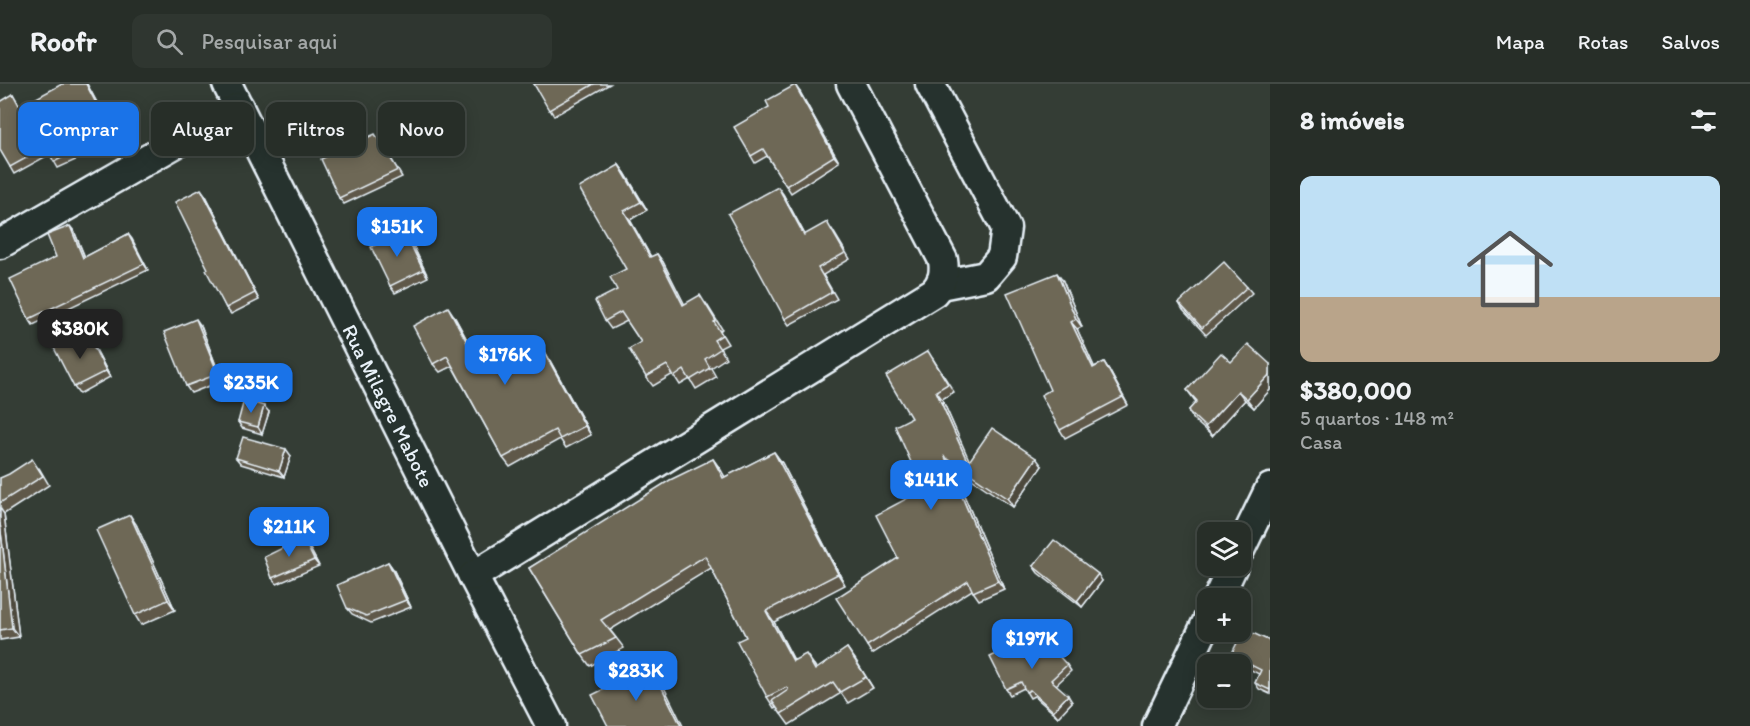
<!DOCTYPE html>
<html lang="pt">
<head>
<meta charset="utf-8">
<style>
	:root { --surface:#272e28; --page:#2f3630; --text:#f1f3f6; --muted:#a4a8a8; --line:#434a45; --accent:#1a73e8 }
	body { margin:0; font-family:Itim,sans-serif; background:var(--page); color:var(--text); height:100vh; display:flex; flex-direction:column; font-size:22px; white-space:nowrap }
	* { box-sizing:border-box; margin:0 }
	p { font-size:20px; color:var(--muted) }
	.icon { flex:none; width:33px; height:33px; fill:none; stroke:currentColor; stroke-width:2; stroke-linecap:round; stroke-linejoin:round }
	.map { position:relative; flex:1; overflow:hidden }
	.panel { display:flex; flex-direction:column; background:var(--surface); width:480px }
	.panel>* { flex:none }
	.hud { position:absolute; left:18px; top:18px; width:570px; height:54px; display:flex; gap:12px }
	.fabs { position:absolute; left:1197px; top:438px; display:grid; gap:12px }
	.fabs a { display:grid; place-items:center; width:54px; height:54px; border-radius:12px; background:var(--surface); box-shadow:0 3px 15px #0003,0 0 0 2px var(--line); font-size:30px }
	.price { position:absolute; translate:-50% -51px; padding:0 14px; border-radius:12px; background:var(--accent); color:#fff; font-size:20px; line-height:39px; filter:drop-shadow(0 2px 3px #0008) }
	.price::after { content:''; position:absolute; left:50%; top:36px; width:18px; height:14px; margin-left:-9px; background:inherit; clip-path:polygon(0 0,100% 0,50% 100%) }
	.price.on { background:#222; color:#fff }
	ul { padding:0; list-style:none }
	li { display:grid; align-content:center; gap:12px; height:318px; padding:0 30px }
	li span { display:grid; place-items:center; height:186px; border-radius:12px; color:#555 }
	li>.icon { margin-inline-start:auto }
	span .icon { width:108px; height:108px; fill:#fffc; stroke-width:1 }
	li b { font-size:26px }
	h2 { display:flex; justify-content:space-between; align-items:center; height:72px; padding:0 30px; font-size:26px }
	.pill { padding:0 21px; border-radius:12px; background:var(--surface); box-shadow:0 3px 15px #0003,0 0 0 2px var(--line); font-size:21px; line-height:54px }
	.pill.on { background:var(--accent); color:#fff }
	header { display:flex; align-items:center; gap:36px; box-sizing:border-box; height:84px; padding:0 30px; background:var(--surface); border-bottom:2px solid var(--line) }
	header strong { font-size:28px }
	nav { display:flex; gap:33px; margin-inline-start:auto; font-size:21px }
	.search { width:420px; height:54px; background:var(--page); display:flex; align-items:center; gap:15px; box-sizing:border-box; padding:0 21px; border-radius:12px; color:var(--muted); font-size:22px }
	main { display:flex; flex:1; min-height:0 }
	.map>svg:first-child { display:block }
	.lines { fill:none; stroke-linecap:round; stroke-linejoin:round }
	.minor-casing { stroke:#e8f1f8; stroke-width:33 }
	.minor { stroke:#26332d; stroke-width:28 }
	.wall { fill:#5f594a; stroke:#e8f1f8; stroke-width:1.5 }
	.shaded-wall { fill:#4d483c; stroke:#e8f1f8; stroke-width:1.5 }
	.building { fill:#6e6756; stroke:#e8f1f8; stroke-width:1.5 }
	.labels { text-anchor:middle; stroke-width:4.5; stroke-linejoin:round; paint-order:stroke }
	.street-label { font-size:21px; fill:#e8f1f8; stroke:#26332d }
</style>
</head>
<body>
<header>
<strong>Roofr</strong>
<div class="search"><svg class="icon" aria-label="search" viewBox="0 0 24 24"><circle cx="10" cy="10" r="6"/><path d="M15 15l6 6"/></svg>Pesquisar aqui</div>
<nav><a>Mapa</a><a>Rotas</a><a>Salvos</a></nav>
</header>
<main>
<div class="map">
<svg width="1270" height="642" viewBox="0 0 1270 642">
	<rect width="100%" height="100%" fill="#343d35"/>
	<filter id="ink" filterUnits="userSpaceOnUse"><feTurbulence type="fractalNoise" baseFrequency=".0167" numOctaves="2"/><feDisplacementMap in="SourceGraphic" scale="12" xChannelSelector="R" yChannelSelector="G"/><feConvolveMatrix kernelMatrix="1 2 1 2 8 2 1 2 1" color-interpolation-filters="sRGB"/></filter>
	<g filter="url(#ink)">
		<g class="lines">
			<defs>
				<g id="minor">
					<path id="s1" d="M227,0L473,492L551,642"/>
					<path d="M930,0L1006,144L1002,173L986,192L940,201"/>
					<path d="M0,160L239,23"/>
					<path d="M1240,466L1270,404"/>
					<path d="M473,492L934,208C943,198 945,189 943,176L851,0"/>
					<path d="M1218,514L1233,482"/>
					<path d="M1157,642L1208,536"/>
				</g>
			</defs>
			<use href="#minor" class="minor-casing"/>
			<use href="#minor" class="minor"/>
		</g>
		<g class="wall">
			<path d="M87,0L115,52L78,71L80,74L58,84L50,70L14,90L10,83L13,10L20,22Z"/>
			<path d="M534,0H610L554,32Z"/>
			<path d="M800,8L839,78L791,109L767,72L755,79L751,72L769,23Z"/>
			<path d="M380,56L402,93L344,120L339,114Z"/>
			<path d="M619,81L625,89L647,126L630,136L651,173L657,170L663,178L684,220L706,219L722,245L720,247L728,260L720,264L726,274L711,284L716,293L696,305L690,295L680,301L673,290L653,302L646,293L641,258L627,237L611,245L605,237L626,185Z"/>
			<path d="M783,110L805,151L832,145L850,175L823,191L837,215L789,241L785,235Z"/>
			<path d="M206,112L259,216L231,230L226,224L208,185Z"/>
			<path d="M74,147L85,173L128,150L148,186L33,241L29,235L56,173Z"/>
			<path d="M404,147L409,153L428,193L395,209L390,202Z"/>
			<path d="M1063,197L1082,243L1077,245L1094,283L1104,278L1109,286L1128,321L1065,354L1060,346L1050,306Z"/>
			<path d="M1247,203L1252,209L1206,251L1183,226L1179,219Z"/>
			<path d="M454,232L480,280L531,261L538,257L544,266L591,351L566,364L560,355L510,383L503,374L452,282L440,288L433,280Z"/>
			<path d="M201,242L222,297L191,309L186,302Z"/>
			<path d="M86,248L90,254L110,293L79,310L74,303Z"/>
			<path d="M933,275L954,308L942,315L969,377L1042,382L1013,423L951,381L1004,505L979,516L972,506L872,570L867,562L898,474L908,414L918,394L911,334Z"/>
			<path d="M1231,278L1270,280V306L1254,324L1245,316L1212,352L1194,336L1188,327L1196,318L1187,306Z"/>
			<path d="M269,328L262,350L242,344L238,338Z"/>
			<path d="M774,368L782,379L845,501L774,538L794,576L814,581L817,585L847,564L873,604L848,619L841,609L789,641L776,623L774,624L767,613L746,553L711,484L610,546L624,564L590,582L582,571L529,484L713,375L725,393Z"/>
			<path d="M291,372L284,393L241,380L236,374Z"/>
			<path d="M39,384L49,401L4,430L19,553L0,556V394Z"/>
			<path d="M136,440L175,526L141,541L135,531Z"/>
			<path d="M308,461L319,482L277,500L272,494Z"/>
			<path d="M388,478L393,485L411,523L371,539L352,530L347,524Z"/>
			<path d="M1033,482L1102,497L1082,523L1038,489Z"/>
			<path d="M1270,557V610L1259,605L1255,599L1259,590L1236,578L1231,571Z"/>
			<path d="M1023,566L1067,581L1071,587L1056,601L1072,618L1058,633L1034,612L1030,614L1024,604L1010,611L1006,605Z"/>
		</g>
		<g class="shaded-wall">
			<path d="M86,0H87L115,52L110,46Z"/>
			<path d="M795,1L800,8L839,78L834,72Z"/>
			<path d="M619,81L625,89L647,126L641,118Z"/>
			<path d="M778,103L783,110L809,158L804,151Z"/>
			<path d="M201,105L206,112L259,216L255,209Z"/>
			<path d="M624,127L630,136L656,182L650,173Z"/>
			<path d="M70,142L74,147L87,179L83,174Z"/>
			<path d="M404,147L409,153L428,193L423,186Z"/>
			<path d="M128,150L132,155L148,186L144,180Z"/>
			<path d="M657,170L663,178L689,229L683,221Z"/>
			<path d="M1057,189L1063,197L1082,243L1076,235Z"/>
			<path d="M448,223L454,232L486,290L479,281Z"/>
			<path d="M196,235L201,242L222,297L218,290Z"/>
			<path d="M1071,238L1077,245L1098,291L1093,284Z"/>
			<path d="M86,248L90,254L110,293L106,287Z"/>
			<path d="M538,257L544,266L591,351L585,342Z"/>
			<path d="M1104,278L1109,286L1128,321L1123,313Z"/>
			<path d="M1270,290V306L1254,324L1247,315Z"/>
			<path d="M936,307L942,315L974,387L968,379Z"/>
			<path d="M1238,307L1245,316L1212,352L1205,343Z"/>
			<path d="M264,322L269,328L262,350L258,343Z"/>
			<path d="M286,365L291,372L284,393L279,387Z"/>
			<path d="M774,368L782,379L845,501L838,490Z"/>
			<path d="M945,373L951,381L1004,505L998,497Z"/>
			<path d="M1036,374L1042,382L1013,423L1008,415Z"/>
			<path d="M713,375L721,386L731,405L723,394Z"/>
			<path d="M0,424L4,430L19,553L12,544L0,439Z"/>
			<path d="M130,431L136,440L175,526L168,516Z"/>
			<path d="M303,454L308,461L319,482L314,476Z"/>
			<path d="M388,478L393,485L411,523L406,516Z"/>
			<path d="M1098,490L1102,497L1082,523L1077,517Z"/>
			<path d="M766,527L774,538L800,588L793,577Z"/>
			<path d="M847,564L855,575L873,604L866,593Z"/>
			<path d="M806,570L814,581L823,597L815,586Z"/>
			<path d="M651,582L658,591L683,642H681Z"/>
			<path d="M1068,611L1072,618L1058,633L1053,627Z"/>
		</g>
		<g class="building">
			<path d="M62,0H86L110,46L73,64L75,67L54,78L46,63L10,83L0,66V18L13,10L20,23Z"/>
			<path d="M534,0H594L549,26Z"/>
			<path d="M795,1L834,72L786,102L763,65L751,72L734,43L769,23L766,17Z"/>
			<path d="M375,50L398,86L339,114L321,75Z"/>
			<path d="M619,81L641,118L624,127L650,173L657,170L683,221L700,211L716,237L714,238L722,251L714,256L720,265L705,275L710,284L690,296L684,286L674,293L667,281L646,293L629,265L641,258L621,228L605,237L595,217L617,206L610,193L626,185L579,104Z"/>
			<path d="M778,103L804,151L827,138L845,169L818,184L832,208L785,235L728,130Z"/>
			<path d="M201,105L255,209L226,224L206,186L208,185L175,118Z"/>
			<path d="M70,142L83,174L128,150L144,180L29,235L10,195L56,173L47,151Z"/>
			<path d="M404,147L423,186L390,202L371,163Z"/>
			<path d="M1224,178L1247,203L1202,244L1179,219Z"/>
			<path d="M1057,189L1076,235L1071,238L1093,284L1104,278L1123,313L1060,346L1041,311L1050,306L1007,209Z"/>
			<path d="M448,223L479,281L527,254L531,261L538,257L585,342L560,355L555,346L503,374L447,272L433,280L413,242Z"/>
			<path d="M196,235L218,290L186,302L164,248Z"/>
			<path d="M86,248L106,287L74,303L54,264Z"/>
			<path d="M1248,260L1270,280V290L1247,315L1238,307L1205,343L1188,327L1197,317L1187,306L1221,269L1231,278Z"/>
			<path d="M928,267L948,300L936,307L968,379L992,344L1036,374L1008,415L945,373L998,497L973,508L968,497L867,562L836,514L898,474L876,431L908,414L902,402L918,394L895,342L911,334L886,292Z"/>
			<path d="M244,316L264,322L258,343L238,338Z"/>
			<path d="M243,353L286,365L279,387L236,374Z"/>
			<path d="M774,368L838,490L766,527L793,577L806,570L815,586L847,564L866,593L840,608L833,598L781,630L772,617L788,606L787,603L767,613L737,557L746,553L705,472L601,536L616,554L582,571L529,484L670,396L713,375L723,394Z"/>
			<path d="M32,375L43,392L0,419V394L9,390Z"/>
			<path d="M130,431L168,516L135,531L96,446Z"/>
			<path d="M0,439L12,544L0,546Z"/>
			<path d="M303,454L314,476L272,494L264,473Z"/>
			<path d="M1054,456L1098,490L1077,517L1033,482Z"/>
			<path d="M388,478L406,516L366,532L347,524L337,501Z"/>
			<path d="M1244,545L1270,557V606L1255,599L1261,586L1231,571Z"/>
			<path d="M1040,551L1067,581L1051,596L1068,611L1053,627L1030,606L1026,608L1021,598L1006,605L990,573L1019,559L1022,567Z"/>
			<path d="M651,582L681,642H608L592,611Z"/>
		</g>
	</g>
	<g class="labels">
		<g class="street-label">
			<text dy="7" stroke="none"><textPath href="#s1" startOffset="360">Rua Milagre Mabote</textPath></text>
		</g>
	</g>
</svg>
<div class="fabs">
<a><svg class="icon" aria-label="layers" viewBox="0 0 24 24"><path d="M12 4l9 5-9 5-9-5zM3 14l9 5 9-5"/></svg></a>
<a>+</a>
<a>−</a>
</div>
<b class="price" style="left:397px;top:174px">$151K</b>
<b class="price on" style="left:80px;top:276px">$380K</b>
<b class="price" style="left:505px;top:302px">$176K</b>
<b class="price" style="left:251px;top:330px">$235K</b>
<b class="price" style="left:931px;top:427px">$141K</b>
<b class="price" style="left:289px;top:474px">$211K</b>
<b class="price" style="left:1032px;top:586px">$197K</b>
<b class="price" style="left:636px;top:618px">$283K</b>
<div class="hud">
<a class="pill on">Comprar</a>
<a class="pill">Alugar</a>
<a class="pill">Filtros</a>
<a class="pill">Novo</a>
</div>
</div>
<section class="panel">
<h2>8 imóveis<svg class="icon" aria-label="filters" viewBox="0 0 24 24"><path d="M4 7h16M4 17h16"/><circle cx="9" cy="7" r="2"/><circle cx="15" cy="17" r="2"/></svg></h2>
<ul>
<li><span style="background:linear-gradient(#bfe0f5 65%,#b9a48a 0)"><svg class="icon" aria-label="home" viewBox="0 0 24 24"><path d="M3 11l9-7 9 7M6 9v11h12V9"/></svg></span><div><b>$380,000</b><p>5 quartos · 148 m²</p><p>Casa</p></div></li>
</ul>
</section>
</main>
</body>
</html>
